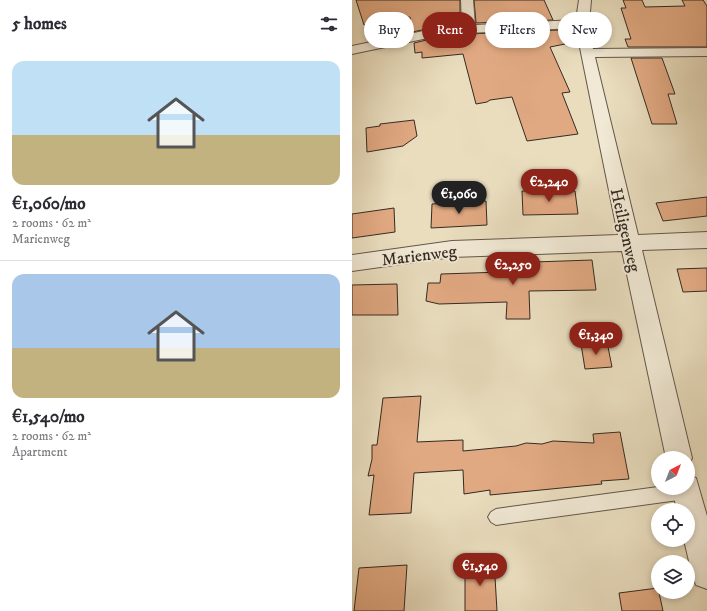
<!DOCTYPE html>
<html lang="en">
<head>
<meta charset="utf-8">
<style>
	:root { --surface:#fff; --page:#f7f7f7; --text:#2b2b33; --muted:#7c7c81; --line:#e1e1e2; --accent:#8f2418 }
	body { margin:0; font-family:"IM FELL DW Pica",serif; background:var(--page); color:var(--text); height:100vh; display:flex; flex-direction:column; font-size:15px; white-space:nowrap }
	* { box-sizing:border-box; margin:0 }
	p { font-size:13px; color:var(--muted) }
	.icon { flex:none; width:22px; height:22px; fill:none; stroke:currentColor; stroke-width:2; stroke-linecap:round; stroke-linejoin:round }
	.map { position:relative; flex:1; overflow:hidden }
	.details { display:flex; flex-direction:column; background:var(--surface); width:352px }
	.details>* { flex:none }
	.hud { position:absolute; left:12px; top:12px; width:283px; height:36px; display:flex; gap:8px }
	.needle { width:26px; rotate:42deg }
	.fabs { position:absolute; left:299px; top:451px; display:grid; gap:8px }
	.fabs a { display:grid; place-items:center; width:44px; height:44px; border-radius:50%; background:var(--surface); box-shadow:0 2px 6px #0003; font-size:20px }
	.price { position:absolute; translate:-50% -34px; padding:0 9px; border-radius:14px; background:var(--accent); color:#fff; font-size:13px; line-height:26px; filter:drop-shadow(0 1px 2px #0008) }
	.price::after { content:''; position:absolute; left:50%; top:24px; width:12px; height:9px; margin-left:-6px; background:inherit; clip-path:polygon(0 0,100% 0,50% 100%) }
	.price.selected { background:#222; color:#fff }
	ul { padding:0; list-style:none }
	li { display:grid; align-content:center; gap:8px; height:212px; padding:0 12px }
	li+li { border-top:1px solid var(--line) }
	li span { display:grid; place-items:center; height:124px; border-radius:12px; color:#555 }
	li>.icon { margin-inline-start:auto }
	span .icon { width:72px; height:72px; fill:#fffc; stroke-width:1 }
	li b { font-size:17px }
	h2 { display:flex; justify-content:space-between; align-items:center; height:48px; padding:0 12px; font-size:17px }
	.chip { padding:0 14px; border-radius:18px; background:var(--surface); box-shadow:0 2px 6px #0003; font-size:14px; line-height:36px }
	.chip.selected { background:var(--accent); color:#fff }
	main { display:flex; flex:1; min-height:0 }
	.map>svg:first-child { display:block }
	.building { fill:#e1a982; stroke:#352a23 }
	.lines { fill:none; stroke-linecap:round; stroke-linejoin:round }
	.service-casing { stroke:#62574a; stroke-width:2 }
	.minor-casing { stroke:#62574a; stroke-width:2 }
	.service { fill:#f1e9d5; fill-rule:evenodd }
	.minor { fill:#f1e9d5; fill-rule:evenodd }
	.labels { text-anchor:middle; stroke-width:4; stroke-linejoin:round; paint-order:stroke }
	.street-label { font-size:17px; fill:#352a23; stroke:#f1e9d5 }
</style>
</head>
<body>
<main>
<section class="details">
<h2>5 homes<svg class="icon" aria-label="filters" viewBox="0 0 24 24"><path d="M4 7h16M4 17h16"/><circle cx="9" cy="7" r="2"/><circle cx="15" cy="17" r="2"/></svg></h2>
<ul>
<li><span style="background:linear-gradient(#bfe0f5 60%,#c2b280 0)"><svg class="icon" aria-label="home" viewBox="0 0 24 24"><path d="M3 11l9-7 9 7M6 9v11h12V9"/></svg></span><div><b>€1,060/mo</b><p>2 rooms · 62 m²</p><p>Marienweg</p></div></li>
<li><span style="background:linear-gradient(#a9c7e8 60%,#c2b280 0)"><svg class="icon" aria-label="home" viewBox="0 0 24 24"><path d="M3 11l9-7 9 7M6 9v11h12V9"/></svg></span><div><b>€1,540/mo</b><p>2 rooms · 62 m²</p><p>Apartment</p></div></li>
</ul>
</section>
<div class="map">
<svg width="355" height="611" viewBox="0 0 355 611">
	<rect width="100%" height="100%" fill="#e9ddbe"/>
	<filter id="stains"><feTurbulence type="fractalNoise" baseFrequency=".005" numOctaves="4"/><feColorMatrix values="0 0 0 0 .2 0 0 0 0 .09 0 0 0 0 .02 0 0 0 .5 -.17"/></filter>
	<radialGradient id="worn" r=".72"><stop offset=".6" stop-color="#630" stop-opacity="0"/><stop offset="1" stop-color="#630" stop-opacity=".3"/></radialGradient>
	<g class="building">
		<path d="M4,0H108V24L95,25L60,32L58,17L12,25Z"/>
		<path d="M122,0H192L201,20L124,23Z"/>
		<path d="M271,0H290L293,7L333,6L330,0H351L355,6V47H276L273,39H279L269,8H274Z"/>
		<path d="M206,30L213,44L198,47L218,92L210,93L226,134L175,141L160,97L138,100L135,102L124,104L111,54L70,58V52L63,53L62,43L95,35Z"/>
		<path d="M279,58H310L323,94H316L325,124H300Z"/>
		<path d="M62,120L65,136L51,146L15,152L14,128L28,126V124Z"/>
		<path d="M170,191H223L226,214L171,215Z"/>
		<path d="M355,197V216L311,221L304,203Z"/>
		<path d="M134,201L135,225L79,228L80,204Z"/>
		<path d="M42,208L43,232L0,238V214Z"/>
		<path d="M240,260L244,290L177,291L178,319H154L155,302L87,304L74,301L76,283H88L89,274L182,271V262Z"/>
		<path d="M355,268V291L331,292L325,269Z"/>
		<path d="M45,284L46,315H0V285Z"/>
		<path d="M255,342L260,367L233,369L229,344Z"/>
		<path d="M69,396L65,442L111,440V451L164,446L174,443L190,444L201,441L242,443L241,434L268,432L277,479L249,481L250,484L138,495V490L112,494L111,470L62,473L59,513L17,515L22,475L16,476L20,459V445H25L31,398Z"/>
		<path d="M142,560L145,611H113V564Z"/>
		<path d="M55,565L52,611H2L7,568Z"/>
		<path d="M306,588L311,611H270L267,593Z"/>
	</g>
	<g class="lines">
		<defs>
			<path id="service" d="M336,484L339,486L342,491L339,496L334,499L144,525L139,522L136,517L139,512L144,509L306,487L336,488Z"/>
			<g id="minor">
				<path d="M109,0H121L123,25L224,20L227,0H239L237,24L241,49L355,48V56L243,57L286,235L355,232V248L290,250L340,458L336,467V458H314L270,251L100,257L0,271V255L100,241L266,235L224,28L95,34L0,54V46L95,26L110,25Z"/>
				<path d="M336,475L344,478L355,516V589L344,585L340,574L332,540H336V510H325L320,488H336Z"/>
			</g>
		</defs>
		<use href="#service" class="service-casing"/>
		<use href="#minor" class="minor-casing"/>
		<use href="#service" class="service"/>
		<use href="#minor" class="minor"/>
	</g>
	<g class="labels">
		<g class="street-label">
			<text transform="translate(274 230) rotate(77)" y="6">Heiligenweg</text>
			<text transform="translate(67 255) rotate(-7)" y="6">Marienweg</text>
		</g>
	</g>
	<rect width="100%" height="100%" filter="url(#stains)"/>
	<rect width="100%" height="100%" fill="url(#worn)"/>
</svg>
<div class="fabs">
<a><svg class="needle" viewBox="-14 -14 28 28"><path d="M0-13l5 13h-10z" fill="#e53935"/><path d="M0 13l5-13h-10z" fill="#7c7c81"/></svg></a>
<a><svg class="icon" aria-label="locate" viewBox="0 0 24 24"><circle cx="12" cy="12" r="6"/><path d="M12 2v4M12 18v4M2 12h4M18 12h4"/></svg></a>
<a><svg class="icon" aria-label="layers" viewBox="0 0 24 24"><path d="M12 4l9 5-9 5-9-5zM3 14l9 5 9-5"/></svg></a>
</div>
<b class="price" style="left:197px;top:203px">€2,240</b>
<b class="price selected" style="left:107px;top:215px">€1,060</b>
<b class="price" style="left:161px;top:286px">€2,250</b>
<b class="price" style="left:244px;top:356px">€1,340</b>
<b class="price" style="left:128px;top:587px">€1,540</b>
<div class="hud">
<a class="chip">Buy</a>
<a class="chip selected">Rent</a>
<a class="chip">Filters</a>
<a class="chip">New</a>
</div>
</div>
</main>
</body>
</html>
